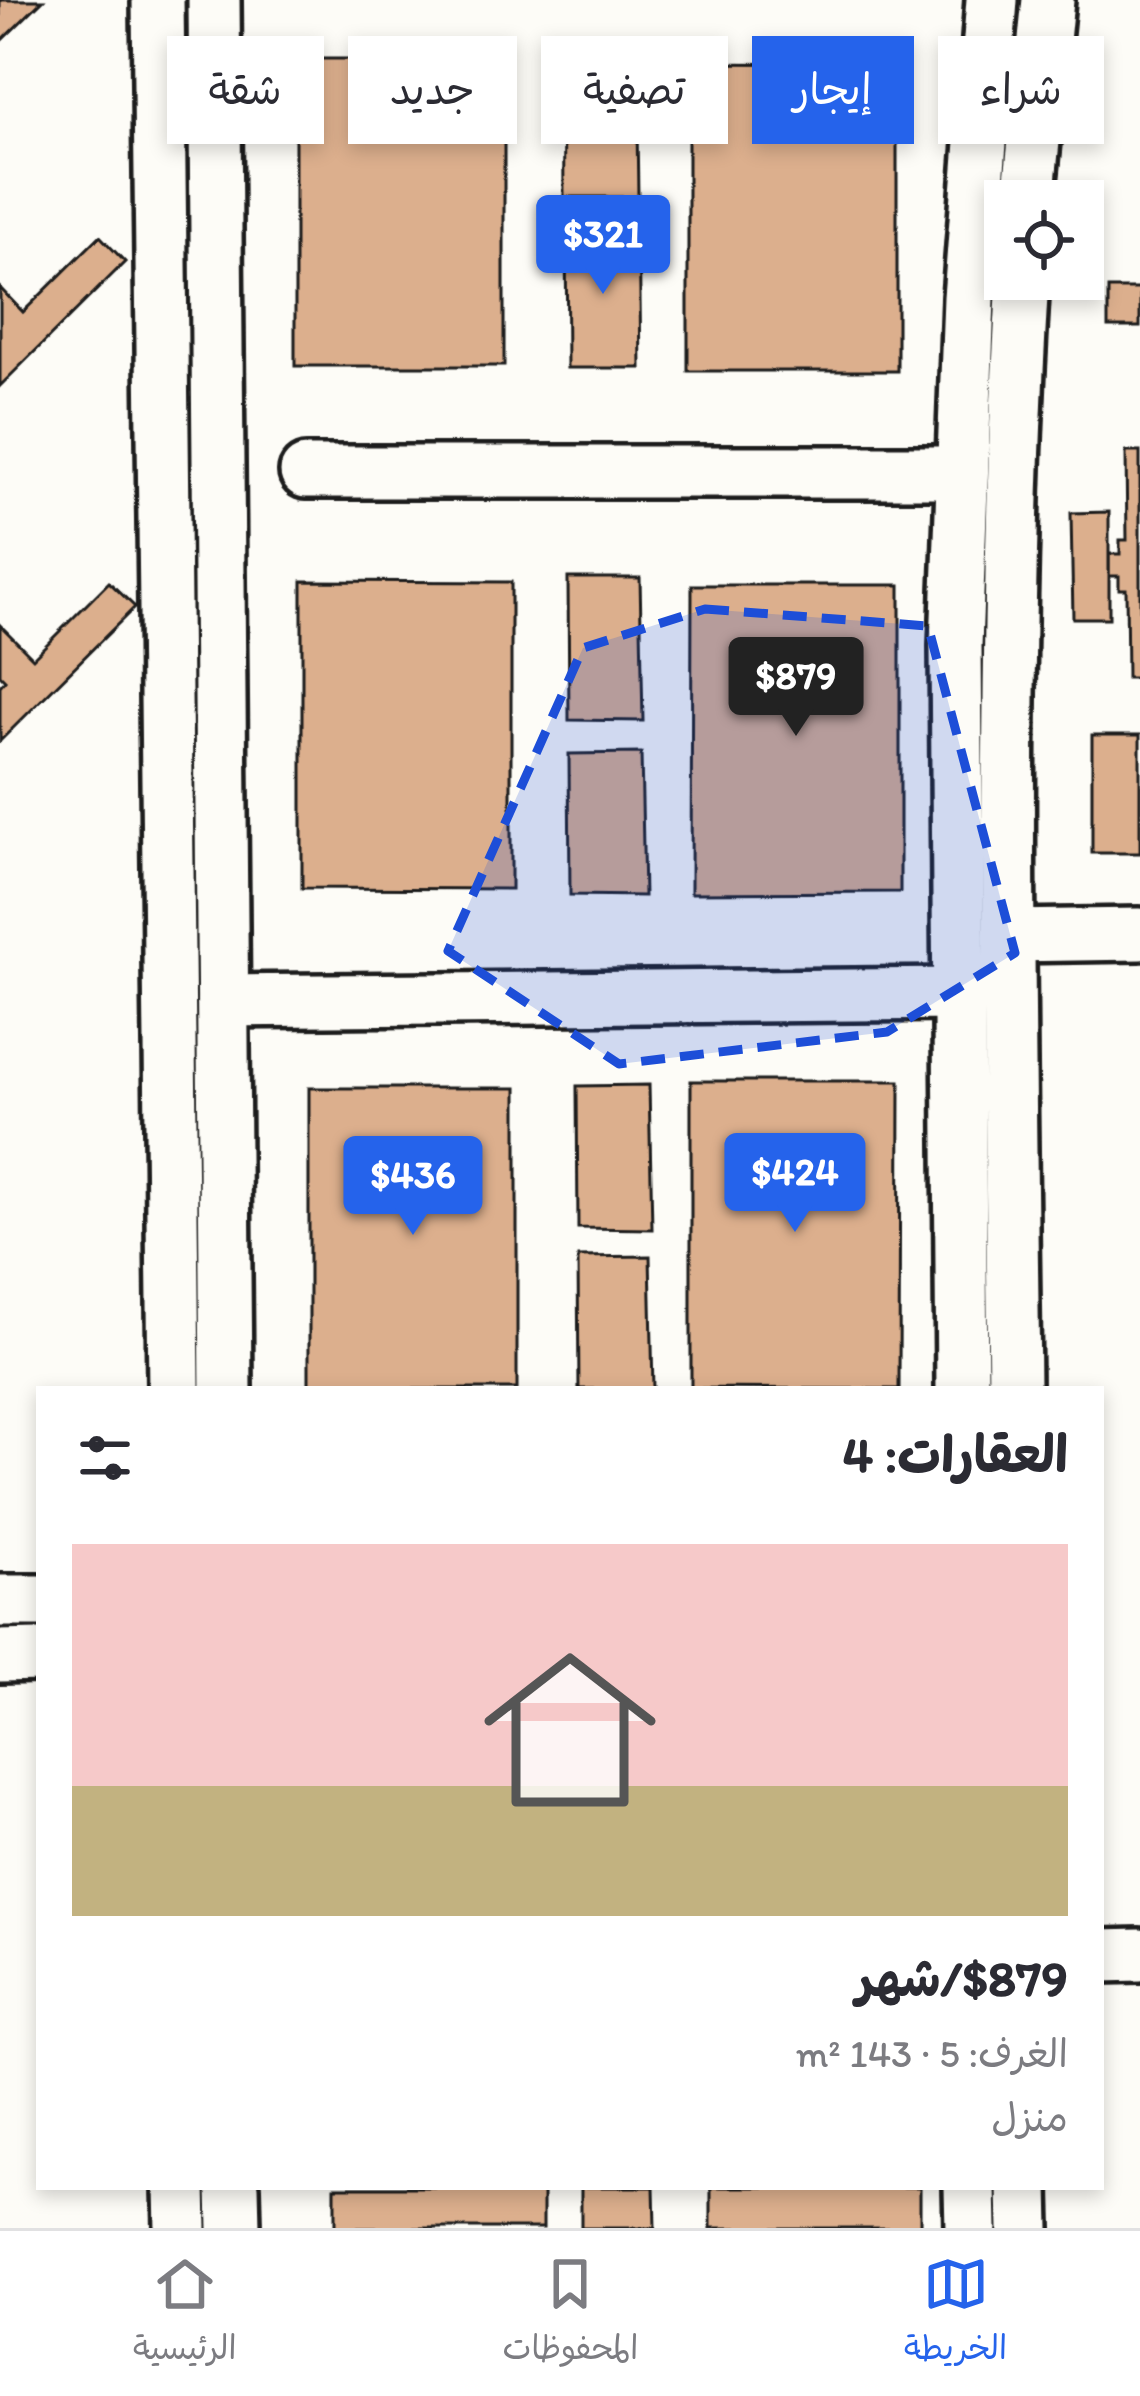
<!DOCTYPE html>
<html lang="ar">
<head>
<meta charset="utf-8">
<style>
	:root { --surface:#fff; --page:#f2f2f3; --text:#2b2b33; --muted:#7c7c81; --line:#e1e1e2; --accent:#2563eb }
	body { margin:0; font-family:Itim,"Playpen Sans Arabic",sans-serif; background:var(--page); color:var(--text); direction:rtl; height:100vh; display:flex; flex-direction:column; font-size:45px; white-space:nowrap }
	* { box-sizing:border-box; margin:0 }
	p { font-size:39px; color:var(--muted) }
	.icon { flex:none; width:66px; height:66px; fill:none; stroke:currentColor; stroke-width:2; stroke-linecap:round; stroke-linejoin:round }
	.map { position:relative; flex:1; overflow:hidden; direction:ltr }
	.details { position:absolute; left:36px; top:1386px; width:1068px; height:804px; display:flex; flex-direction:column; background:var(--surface); border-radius:0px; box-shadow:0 6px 18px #0003; direction:rtl }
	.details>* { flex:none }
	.top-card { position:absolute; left:36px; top:36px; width:1068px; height:108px; direction:rtl; display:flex; gap:24px }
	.buttons { position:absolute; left:984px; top:180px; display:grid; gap:24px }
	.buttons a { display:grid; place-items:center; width:120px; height:120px; border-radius:0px; background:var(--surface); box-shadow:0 6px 18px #0003; font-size:60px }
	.price { position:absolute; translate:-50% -102px; padding:0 27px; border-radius:12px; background:var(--accent); color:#fff; font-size:39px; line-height:78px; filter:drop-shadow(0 3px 6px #0008) }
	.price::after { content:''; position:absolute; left:50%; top:72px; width:36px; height:27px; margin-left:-18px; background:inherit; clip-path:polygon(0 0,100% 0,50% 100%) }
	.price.current { background:#222; color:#fff }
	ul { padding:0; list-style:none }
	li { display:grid; align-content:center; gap:24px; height:636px; padding:0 36px }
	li+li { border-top:3px solid var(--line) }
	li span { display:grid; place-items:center; height:372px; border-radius:0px; color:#555 }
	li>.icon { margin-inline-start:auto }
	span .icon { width:216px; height:216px; fill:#fffc; stroke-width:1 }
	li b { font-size:51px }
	h2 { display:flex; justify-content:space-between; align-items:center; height:144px; padding:0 36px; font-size:51px }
	.chip { padding:0 42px; border-radius:0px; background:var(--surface); box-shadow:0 6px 18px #0003; font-size:42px; line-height:108px }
	.chip.current { background:var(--accent); color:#fff }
	.tab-bar { display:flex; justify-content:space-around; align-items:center; height:168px; border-top:3px solid var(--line); background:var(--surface); font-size:33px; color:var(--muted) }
	.tab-bar a { display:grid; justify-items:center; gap:6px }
	.tab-bar .current { color:var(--accent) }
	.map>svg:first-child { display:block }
	.building { fill:#dcaf8d; stroke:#1c1c1c; stroke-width:3 }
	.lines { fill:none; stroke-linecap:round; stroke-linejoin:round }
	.minor-casing { stroke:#1c1c1c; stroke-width:60 }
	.minor { stroke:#fdfcf7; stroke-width:51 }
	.marked { fill:#1d4ed8; fill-opacity:0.2; stroke:#1d4ed8; stroke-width:9; stroke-dasharray:24 15; stroke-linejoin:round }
</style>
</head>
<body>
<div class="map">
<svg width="1140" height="2228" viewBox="0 0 1140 2228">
	<rect width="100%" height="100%" fill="#fdfcf7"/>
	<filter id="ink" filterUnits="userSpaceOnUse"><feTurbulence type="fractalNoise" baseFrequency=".00833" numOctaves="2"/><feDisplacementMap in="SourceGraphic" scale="24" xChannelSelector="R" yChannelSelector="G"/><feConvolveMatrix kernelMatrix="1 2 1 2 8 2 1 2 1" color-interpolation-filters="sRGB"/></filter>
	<g filter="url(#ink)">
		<g class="building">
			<path d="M0,0H43L0,42Z"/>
			<path d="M636,54L638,197H564L563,55Z"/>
			<rect x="295" y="59" width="209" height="307"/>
			<path d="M688,63L897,64V371H688Z"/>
			<path d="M639,225L641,368H567L566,226Z"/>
			<path d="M100,236L125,262L0,386V288L23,312Z"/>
			<rect x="1108" y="289" width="32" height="38"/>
			<path d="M1126,452H1140V678H1127L1126,589H1119V576H1109V554H1120V540H1127Z"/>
			<path d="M1109,512V618H1073L1071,513Z"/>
			<path d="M568,578H640L643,721L569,720Z"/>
			<path d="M302,581L511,582V889L302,888Z"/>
			<path d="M109,582L135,607L0,741V686L5,680L0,675V625L33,658Z"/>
			<path d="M692,585H900V892L691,893Z"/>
			<rect x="1092" y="735" width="48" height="118"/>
			<path d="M641,753L644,896L570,895L569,754Z"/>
			<path d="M691,1081H900L899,1389L691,1388Z"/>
			<path d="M649,1085L652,1229L578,1228L577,1086Z"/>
			<rect x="309" y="1088" width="208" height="301"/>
			<path d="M650,1256L653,1389H579L578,1257Z"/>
			<rect x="335" y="2187" width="208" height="41"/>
			<path d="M581,2187H654L655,2228H581Z"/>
			<rect x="711" y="2187" width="209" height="41"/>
		</g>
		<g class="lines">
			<defs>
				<g id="minor">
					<path d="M158,0L174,1389"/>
					<path d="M214,0L226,1389"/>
					<path d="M1028,201L1048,0"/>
					<path d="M306,472H960"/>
					<path d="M1009,936L1140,934"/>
					<path d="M223,1001L957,994"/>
					<path d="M962,1389L956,646L969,298L992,0"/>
					<path d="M1014,1389C1010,1019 1000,649 1023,279"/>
					<path d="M0,1601H39"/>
					<path d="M0,1656L39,1655"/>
					<path d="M1101,1956L1140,1955"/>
					<path d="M180,2187L181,2228"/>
					<path d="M233,2187L234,2228"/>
					<path d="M970,2187L971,2228"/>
					<path d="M1023,2187L1024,2228"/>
				</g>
			</defs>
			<use href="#minor" class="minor-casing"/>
			<use href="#minor" class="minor"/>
		</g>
	</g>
	<path class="marked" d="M705,609L928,626L1015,953L887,1032L619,1064L448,951L583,648Z"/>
</svg>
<div class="buttons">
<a><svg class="icon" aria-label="locate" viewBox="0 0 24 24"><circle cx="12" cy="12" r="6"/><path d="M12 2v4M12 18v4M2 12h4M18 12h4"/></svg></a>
</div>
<b class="price" style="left:603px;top:297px">$321</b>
<b class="price current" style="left:796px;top:739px">$879</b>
<b class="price" style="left:795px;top:1235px">$424</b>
<b class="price" style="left:413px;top:1238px">$436</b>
<div class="top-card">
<a class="chip">شراء</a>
<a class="chip current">إيجار</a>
<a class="chip">تصفية</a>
<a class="chip">جديد</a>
<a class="chip">شقة</a>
</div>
<section class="details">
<h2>العقارات: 4<svg class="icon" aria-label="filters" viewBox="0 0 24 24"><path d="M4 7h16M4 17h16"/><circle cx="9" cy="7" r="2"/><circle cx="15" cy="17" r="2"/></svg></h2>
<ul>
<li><span style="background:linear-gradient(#f6c9c9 65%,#c2b280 0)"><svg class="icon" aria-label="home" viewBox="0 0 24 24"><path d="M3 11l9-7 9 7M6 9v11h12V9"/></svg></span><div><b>$879/شهر</b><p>الغرف: 5 · 143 m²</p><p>منزل</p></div></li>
</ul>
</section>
</div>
<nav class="tab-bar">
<a class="current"><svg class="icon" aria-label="map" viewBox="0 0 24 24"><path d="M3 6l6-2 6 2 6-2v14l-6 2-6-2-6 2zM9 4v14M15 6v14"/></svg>الخريطة</a>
<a><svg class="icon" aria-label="saved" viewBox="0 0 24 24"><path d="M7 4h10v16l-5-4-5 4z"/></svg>المحفوظات</a>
<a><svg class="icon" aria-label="home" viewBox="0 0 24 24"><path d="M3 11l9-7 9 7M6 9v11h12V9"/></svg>الرئيسية</a>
</nav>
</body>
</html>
